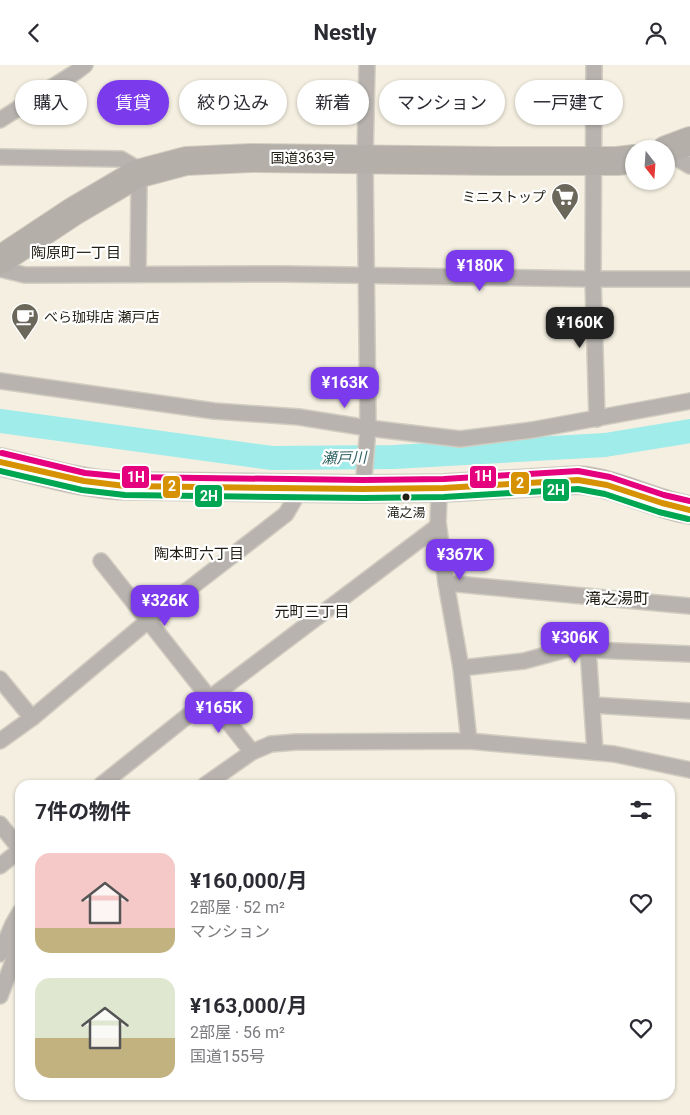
<!DOCTYPE html>
<html lang="ja">
<head>
<meta charset="utf-8">
<style>
	:root { --surface:#fff; --page:#f7f7f7; --text:#2b2b33; --muted:#7c7c81; --accent:#7c3aed }
	body { margin:0; font-family:Roboto,"Noto Sans JP",sans-serif; background:var(--page); color:var(--text); height:100vh; display:flex; flex-direction:column; font-size:19px; white-space:nowrap }
	* { box-sizing:border-box; margin:0 }
	p { font-size:16px; color:var(--muted) }
	.icon { flex:none; width:28px; height:28px; fill:none; stroke:currentColor; stroke-width:2; stroke-linecap:round; stroke-linejoin:round }
	.map { position:relative; flex:1; overflow:hidden }
	.side { position:absolute; left:15px; top:715px; width:660px; height:320px; display:flex; flex-direction:column; background:var(--surface); border-radius:15px; box-shadow:0 1px 4px #0004 }
	.side>* { flex:none }
	.banner { position:absolute; left:15px; top:15px; width:660px; height:45px; display:flex; gap:10px }
	.needle { width:32px; rotate:163deg }
	.tools { position:absolute; left:625px; top:75px; display:grid; gap:10px }
	.tools a { display:grid; place-items:center; width:50px; height:50px; border-radius:50%; background:var(--surface); box-shadow:0 1px 4px #0004; font-size:25px }
	.price { position:absolute; translate:-50% -42px; padding:0 11px; border-radius:10px; background:var(--accent); color:#fff; font-size:16px; line-height:32px; filter:drop-shadow(0 1px 2px #0008) }
	.price::after { content:''; position:absolute; left:50%; top:30px; width:15px; height:11px; margin-left:-8px; background:inherit; clip-path:polygon(0 0,100% 0,50% 100%) }
	.price.selected { background:#222; color:#fff }
	ul { padding:0; list-style:none }
	li { display:flex; align-items:center; gap:15px; height:125px; padding:0 20px }
	li span { display:grid; place-items:center; flex:none; width:140px; height:100px; border-radius:15px; color:#555 }
	li>.icon { margin-inline-start:auto }
	span .icon { width:60px; height:60px; fill:#fffc; stroke-width:1 }
	li b { font-size:21px }
	h2 { display:flex; justify-content:space-between; align-items:center; height:60px; padding:0 20px; font-size:21px }
	.chip { padding:0 18px; border-radius:22px; background:var(--surface); box-shadow:0 1px 4px #0004; font-size:18px; line-height:45px }
	.chip.selected { background:var(--accent); color:#fff }
	header { display:flex; justify-content:space-between; align-items:center; height:65px; padding:0 20px; background:var(--surface); font-size:22px; font-weight:700 }
	.map>svg:first-child { display:block }
	.lines { fill:none; stroke-linecap:round; stroke-linejoin:round }
	.river { stroke:#9fecea; stroke-width:24 }
	.street-casing { stroke:#d1cdc1; stroke-width:18 }
	.highway-casing { stroke:#d1cdc1; stroke-width:30 }
	.street { stroke:#b8b3af; stroke-width:15 }
	.highway { stroke:#b4afa9; stroke-width:28 }
	.bus-1-casing { stroke:#fff; stroke-width:10 }
	.bus-2-casing { stroke:#fff; stroke-width:10 }
	.bus-3-casing { stroke:#fff; stroke-width:10 }
	.bus-1 { stroke:#d79203; stroke-width:6 }
	.bus-2 { stroke:#00a651; stroke-width:6 }
	.bus-3 { stroke:#e5007d; stroke-width:6 }
	.bus-dot { fill:#211e14; stroke:#fff; stroke-width:2 }
	.labels { text-anchor:middle; stroke-width:4.5; stroke-linejoin:round; paint-order:stroke }
	.bus-label { font-size:13px; fill:#211e14; stroke:#fff }
	.street-label { font-size:14px; fill:#211e14; stroke:#fff }
	.poi-label { font-size:14px; fill:#211e14; stroke:#fff; text-anchor:end }
	.neighbourhood-label { font-size:15px; fill:#211e14; stroke:#fff }
	.water-label { font-size:15px; font-style:italic; fill:#2e5f60; stroke:#fff }
	.quarter-label { font-size:16px; fill:#211e14; stroke:#fff }
	.line-badge { stroke:#fff; stroke-width:2 }
	.badge-label { font-size:14px; text-anchor:middle; font-weight:bold; fill:#fff }
</style>
</head>
<body>
<header><svg class="icon" aria-label="back" viewBox="0 0 24 24"><path d="M15 5l-7 7 7 7"/></svg>Nestly<svg class="icon" aria-label="person" viewBox="0 0 24 24"><circle cx="12" cy="8" r="4"/><path d="M4 21q1-7 8-7t8 7"/></svg></header>
<div class="map">
<svg width="690" height="1050" viewBox="0 0 690 1050">
	<rect width="100%" height="100%" fill="#f4efe0"/>
	<g class="lines">
		<path class="river" d="M0,356L272,393L394,392L605,380L690,366"/>
		<defs>
			<g id="street">
				<path d="M594,0L593,214L597,354"/>
				<path d="M0,55L76,7L85,0"/>
				<path d="M666,87L690,101"/>
				<path d="M0,92L121,94L133,101L139,119L138,209"/>
				<path d="M0,204L25,210L286,209L593,214H690"/>
				<path d="M0,316L214,346L299,352L368,363L460,374L532,365L690,336"/>
				<path d="M444,423L439,430L438,457L446,518L461,603L469,676"/>
				<path d="M363,424L368,363L365,94L367,0"/>
				<path d="M101,496L252,687"/>
				<path d="M446,518L690,541"/>
				<path d="M588,584L595,687"/>
				<path d="M461,603L524,596L568,584L690,589"/>
				<path d="M0,614L32,653"/>
				<path d="M592,640L690,646"/>
				<path d="M0,676L32,653L149,555L286,449L301,423"/>
				<path d="M101,720L210,633L438,461"/>
				<path d="M205,720L252,687L271,679L296,677L469,676L614,689L690,705"/>
				<path d="M0,759L20,784"/>
				<path d="M0,801L20,785"/>
				<path d="M0,889L13,859L20,847"/>
				<path d="M0,931L20,878"/>
			</g>
			<g id="highway">
				<path d="M666,85L690,76"/>
				<path d="M0,195L74,146L137,109L186,96L251,93L496,96H617L634,94"/>
				<path d="M0,397C37,405 74,417 112,420C124,421 136,421 147,421L363,424L444,423L578,415C619,418 651,439 690,445"/>
			</g>
		</defs>
		<use href="#street" class="street-casing"/>
		<use href="#highway" class="highway-casing"/>
		<use href="#street" class="street"/>
		<use href="#highway" class="highway"/>
		<defs>
			<path id="bus-1" d="M0,397L84,416L125,421L363,424L444,423L578,415L607,420L662,438L690,445"/>
			<path id="bus-2" d="M0,406L82,425L125,430L363,433L444,432L578,424L605,429L659,447L688,454"/>
			<path id="bus-3" d="M2,388L85,408L126,412L363,415L444,414L578,406L610,412L664,430L690,436"/>
		</defs>
		<use href="#bus-1" class="bus-1-casing"/>
		<use href="#bus-2" class="bus-2-casing"/>
		<use href="#bus-3" class="bus-3-casing"/>
		<use href="#bus-1" class="bus-1"/>
		<use href="#bus-2" class="bus-2"/>
		<use href="#bus-3" class="bus-3"/>
	</g>
	<defs>
		<symbol id="supermarket-pin" viewBox="-11 -11 22 30"><path d="M0 17L-7.5 6A9.5 9.5 0 1 1 7.5 6Z" fill="#6b675b" stroke="#fff"/><path d="M-6-5.5h2.5l.6 2H6L4.5 2H-2.5L-4.4-4H-6ZM-1.5 3.2a1.3 1.3 0 1 0 .1 0ZM3 3.2a1.3 1.3 0 1 0 .1 0Z" fill="#fff"/></symbol>
		<symbol id="cafe-pin" viewBox="-11 -11 22 30"><path d="M0 17L-7.5 6A9.5 9.5 0 1 1 7.5 6Z" fill="#6b675b" stroke="#fff"/><path d="M-5.5-4.5H6V0H3Q3 3.5 0 3.5H-2.5Q-5.5 3.5-5.5 0ZM3-3.2v2h1.7v-2ZM-6 4.5H4V6H-6Z" fill="#fff"/></symbol>
	</defs>
	<g fill-rule="evenodd">
		<use href="#supermarket-pin" x="549" y="116" width="32" height="43"/>
		<use href="#cafe-pin" x="9" y="236" width="32" height="43"/>
	</g>
	<circle class="bus-dot" cx="406" cy="432" r="4.5"/>
	<g class="labels">
		<g class="bus-label">
			<text x="406" y="452">滝之湯</text>
		</g>
		<g class="street-label">
			<text x="303" y="98">国道363号</text>
		</g>
		<g class="poi-label">
			<text x="546" y="137">ミニストップ</text>
			<text x="44" y="257" text-anchor="start">べら珈琲店 瀬戸店</text>
		</g>
		<g class="neighbourhood-label">
			<text x="76" y="193">陶原町一丁目</text>
			<text x="199" y="494">陶本町六丁目</text>
			<text x="312" y="552">元町三丁目</text>
		</g>
		<g class="water-label">
			<text transform="translate(344 393) rotate(-1)" y="5">瀬戸川</text>
		</g>
		<g class="quarter-label">
			<text x="617" y="539">滝之湯町</text>
		</g>
	</g>
	<g class="line-badge">
		<rect x="469" y="400" width="28" height="24" rx="5" fill="#e5007d"/>
		<rect x="121" y="400" width="29" height="24" rx="5" fill="#e5007d"/>
		<rect x="510" y="406" width="20" height="24" rx="5" fill="#d79203"/>
		<rect x="162" y="410" width="19" height="24" rx="5" fill="#d79203"/>
		<rect x="542" y="413" width="28" height="24" rx="5" fill="#00a651"/>
		<rect x="194" y="419" width="29" height="24" rx="5" fill="#00a651"/>
	</g>
	<g class="badge-label">
		<text x="483" y="416">1H</text>
		<text x="136" y="417">1H</text>
		<text x="520" y="423">2</text>
		<text x="172" y="426">2</text>
		<text x="556" y="430">2H</text>
		<text x="209" y="436">2H</text>
	</g>
</svg>
<div class="tools">
<a><svg class="needle" viewBox="-14 -14 28 28"><path d="M0-13l5 13h-10z" fill="#e53935"/><path d="M0 13l5-13h-10z" fill="#7c7c81"/></svg></a>
</div>
<b class="price" style="left:480px;top:227px">¥180K</b>
<b class="price selected" style="left:580px;top:284px">¥160K</b>
<b class="price" style="left:345px;top:344px">¥163K</b>
<b class="price" style="left:460px;top:516px">¥367K</b>
<b class="price" style="left:165px;top:562px">¥326K</b>
<b class="price" style="left:575px;top:599px">¥306K</b>
<b class="price" style="left:219px;top:669px">¥165K</b>
<div class="banner">
<a class="chip">購入</a>
<a class="chip selected">賃貸</a>
<a class="chip">絞り込み</a>
<a class="chip">新着</a>
<a class="chip">マンション</a>
<a class="chip">一戸建て</a>
</div>
<section class="side">
<h2>7件の物件<svg class="icon" aria-label="filters" viewBox="0 0 24 24"><path d="M4 7h16M4 17h16"/><circle cx="9" cy="7" r="2"/><circle cx="15" cy="17" r="2"/></svg></h2>
<ul>
<li><span style="background:linear-gradient(#f6c9c9 75%,#c2b280 0)"><svg class="icon" aria-label="home" viewBox="0 0 24 24"><path d="M3 11l9-7 9 7M6 9v11h12V9"/></svg></span><div><b>¥160,000/月</b><p>2部屋 · 52 m²</p><p>マンション</p></div><svg class="icon" aria-label="heart" viewBox="0 0 24 24"><path d="M12 20l-8-8c-3-5 5-10 8-4 3-6 11-1 8 4z"/></svg></li>
<li><span style="background:linear-gradient(#dfe7d0 60%,#c2b280 0)"><svg class="icon" aria-label="home" viewBox="0 0 24 24"><path d="M3 11l9-7 9 7M6 9v11h12V9"/></svg></span><div><b>¥163,000/月</b><p>2部屋 · 56 m²</p><p>国道155号</p></div><svg class="icon" aria-label="heart" viewBox="0 0 24 24"><path d="M12 20l-8-8c-3-5 5-10 8-4 3-6 11-1 8 4z"/></svg></li>
</ul>
</section>
</div>
</body>
</html>
